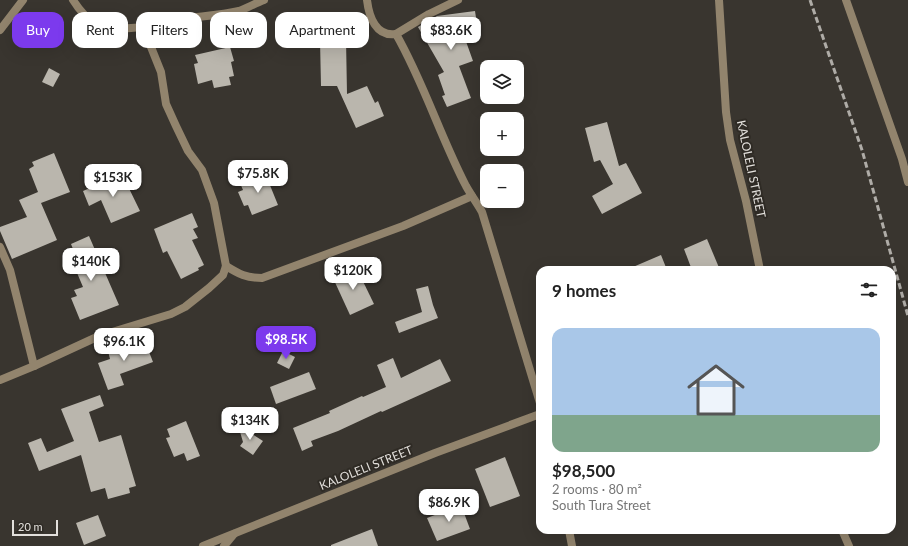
<!DOCTYPE html>
<html lang="en">
<head>
<meta charset="utf-8">
<style>
	:root { --surface:#fff; --page:#f6f6f6; --text:#222; --muted:#767676; --line:#e0e0e0; --accent:#7c3aed }
	body { margin:0; font-family:Lato,sans-serif; background:var(--page); color:var(--text); height:100vh; display:flex; flex-direction:column; font-size:15px; white-space:nowrap }
	* { box-sizing:border-box; margin:0 }
	p { font-size:13px; color:var(--muted) }
	.icon { flex:none; width:22px; height:22px; fill:none; stroke:currentColor; stroke-width:2; stroke-linecap:round; stroke-linejoin:round }
	.map { position:relative; flex:1; overflow:hidden }
	.panel { position:absolute; left:536px; top:266px; width:360px; height:268px; display:flex; flex-direction:column; background:var(--surface); border-radius:12px; box-shadow:0 4px 16px #0002 }
	.panel>* { flex:none }
	.banner { position:absolute; left:12px; top:12px; width:380px; height:36px; display:flex; gap:8px }
	.tools { position:absolute; left:480px; top:60px; display:grid; gap:8px }
	.tools a { display:grid; place-items:center; width:44px; height:44px; border-radius:8px; background:var(--surface); box-shadow:0 4px 16px #0002; font-size:20px }
	.scale { position:absolute; left:12px; bottom:10px; width:46px; box-sizing:border-box; padding-left:4px; border:2px solid #e3e0dc; border-top:0; font-size:11px; line-height:14px; white-space:nowrap; color:#e3e0dc; -webkit-text-stroke:3px #2f2b25; paint-order:stroke }
	.price { position:absolute; translate:-50% -34px; padding:0 9px; border-radius:8px; background:#fff; color:#222; font-size:13px; line-height:26px; filter:drop-shadow(0 1px 2px #0008) }
	.price::after { content:''; position:absolute; left:50%; top:24px; width:12px; height:9px; margin-left:-6px; background:inherit; clip-path:polygon(0 0,100% 0,50% 100%) }
	.price.selected { background:var(--accent); color:#fff }
	ul { padding:0; list-style:none }
	li { display:grid; align-content:center; gap:8px; height:212px; padding:0 16px }
	li+li { border-top:1px solid var(--line) }
	li span { display:grid; place-items:center; height:124px; border-radius:12px; color:#555 }
	li>.icon { margin-inline-start:auto }
	span .icon { width:72px; height:72px; fill:#fffc; stroke-width:1 }
	li b { font-size:17px }
	h2 { display:flex; justify-content:space-between; align-items:center; height:48px; padding:0 16px; font-size:17px }
	.tag { padding:0 14px; border-radius:12px; background:var(--surface); box-shadow:0 4px 16px #0002; font-size:14px; line-height:36px }
	.tag.selected { background:var(--accent); color:#fff }
	.map>svg:first-child { display:block }
	.building { fill:#bab6ad }
	.lines { fill:none; stroke-linecap:round; stroke-linejoin:round }
	.street { stroke:#92846d; stroke-width:8 }
	.rail { stroke:#afaca7; stroke-width:3; stroke-dasharray:6 3; stroke-linecap:butt }
	.labels { text-anchor:middle; stroke-width:4; stroke-linejoin:round; paint-order:stroke }
	.street-label { font-size:12px; fill:#e3e0dc; stroke:#2f2b25 }
</style>
</head>
<body>
<div class="map">
<svg width="908" height="546" viewBox="0 0 908 546">
	<rect width="100%" height="100%" fill="#39352f"/>
	<g class="building">
		<path d="M475,11L478,31L463,33L473,61L459,66L471,98L447,107L442,96L445,95L438,75L444,72L418,27L437,16Z"/>
		<path d="M346,39L347,94L367,86L375,103L378,101L384,116L356,128L337,86H321L320,40Z"/>
		<path d="M230,47L234,61L231,62L234,76L229,77L231,85L214,88L212,80L198,84L194,64L198,63L195,55Z"/>
		<path d="M49,68L60,74L53,87L42,82Z"/>
		<path d="M607,122L619,166L626,163L642,193L602,214L592,196L613,184L600,160L594,162L585,128Z"/>
		<path d="M54,153L70,192L41,203L57,240L12,259L0,231V227L27,217L19,200L38,192L29,169L34,166L32,162Z"/>
		<path d="M265,173L278,205L252,215L248,205L244,206L238,192L243,190L240,183Z"/>
		<path d="M122,174L140,211L111,223L101,200L89,206L83,191Z"/>
		<path d="M192,213L198,227L193,229L198,238L192,240L204,265L198,268L199,270L181,279L167,251L163,253L154,229Z"/>
		<path d="M89,236L119,305L80,320L71,298L77,296L74,290L83,287L72,261L77,259L71,244Z"/>
		<path d="M707,239L720,270H692L684,249Z"/>
		<path d="M661,255L667,270H626Z"/>
		<path d="M356,267L374,304L350,315L333,278Z"/>
		<path d="M428,286L433,305L438,318L399,333L395,322L422,312L416,289Z"/>
		<path d="M144,339L153,362L120,374L124,385L108,390L98,363L110,359L108,351Z"/>
		<path d="M283,351L295,357L289,369L277,363Z"/>
		<path d="M393,358L401,378L440,359L451,381L382,412L381,411L338,431L311,441L313,446L302,451L293,428L330,413L329,411L362,396L363,397L386,387L377,365Z"/>
		<path d="M309,372L316,389L276,404L270,387Z"/>
		<path d="M100,395L104,406L89,412L99,442L121,435L136,486L129,488L130,493L108,499L105,488L91,492L81,455L39,471L28,443L41,438L47,452L74,441L61,409Z"/>
		<path d="M186,421L200,456L187,461L184,453L174,457L166,438L170,437L167,429Z"/>
		<path d="M238,425L263,441L253,455L240,446L243,442Z"/>
		<path d="M505,457L520,496L490,507L475,469Z"/>
		<path d="M461,505L470,529L437,541L427,518Z"/>
		<path d="M98,515L106,536L84,545L76,523Z"/>
		<path d="M372,529L378,546H331V545Z"/>
	</g>
	<g class="lines">
		<g class="street">
			<path d="M73,0C78,8 86,18 94,22C122,36 159,23 187,18C203,16 223,15 239,11C247,8 256,3 264,0"/>
			<path d="M367,0C369,17 376,37 396,34C424,83 440,136 466,186C471,195 477,203 482,212L540,403"/>
			<path d="M719,0L726,112L730,140L746,201L760,270"/>
			<path d="M846,0L902,159L908,182"/>
			<path d="M0,30L23,0"/>
			<path d="M396,34L429,14L458,0"/>
			<path d="M0,247L10,270L34,366"/>
			<path d="M226,266C239,274 246,278 262,278L403,226L472,196"/>
			<path d="M0,380L34,366L99,336L171,314L185,307L209,288L223,275L226,266L214,203L202,170L188,151L176,126L166,104L161,72L143,27"/>
			<path d="M569,530L572,546"/>
			<path d="M842,530L849,546"/>
			<path d="M203,546L435,453L540,414"/>
			<path d="M224,546L234,534"/>
		</g>
		<path class="rail" d="M810,0L862,150L908,316"/>
	</g>
	<g class="labels">
		<g class="street-label">
			<text transform="translate(751 169) rotate(78)" y="4">KALOLELI STREET</text>
			<text transform="translate(366 468) rotate(-22)" y="4">KALOLELI STREET</text>
		</g>
	</g>
</svg>
<div class="tools">
<a><svg class="icon" aria-label="layers" viewBox="0 0 24 24"><path d="M12 4l9 5-9 5-9-5zM3 14l9 5 9-5"/></svg></a>
<a>+</a>
<a>−</a>
</div>
<div class="scale">20 m</div>
<b class="price" style="left:451px;top:51px">$83.6K</b>
<b class="price" style="left:258px;top:194px">$75.8K</b>
<b class="price" style="left:113px;top:198px">$153K</b>
<b class="price" style="left:91px;top:282px">$140K</b>
<b class="price" style="left:353px;top:291px">$120K</b>
<b class="price selected" style="left:286px;top:360px">$98.5K</b>
<b class="price" style="left:124px;top:362px">$96.1K</b>
<b class="price" style="left:250px;top:441px">$134K</b>
<b class="price" style="left:449px;top:523px">$86.9K</b>
<div class="banner">
<a class="tag selected">Buy</a>
<a class="tag">Rent</a>
<a class="tag">Filters</a>
<a class="tag">New</a>
<a class="tag">Apartment</a>
</div>
<section class="panel">
<h2>9 homes<svg class="icon" aria-label="filters" viewBox="0 0 24 24"><path d="M4 7h16M4 17h16"/><circle cx="9" cy="7" r="2"/><circle cx="15" cy="17" r="2"/></svg></h2>
<ul>
<li><span style="background:linear-gradient(#a9c7e8 70%,#7fa58c 0)"><svg class="icon" aria-label="home" viewBox="0 0 24 24"><path d="M3 11l9-7 9 7M6 9v11h12V9"/></svg></span><div><b>$98,500</b><p>2 rooms · 80 m²</p><p>South Tura Street</p></div></li>
</ul>
</section>
</div>
</body>
</html>
